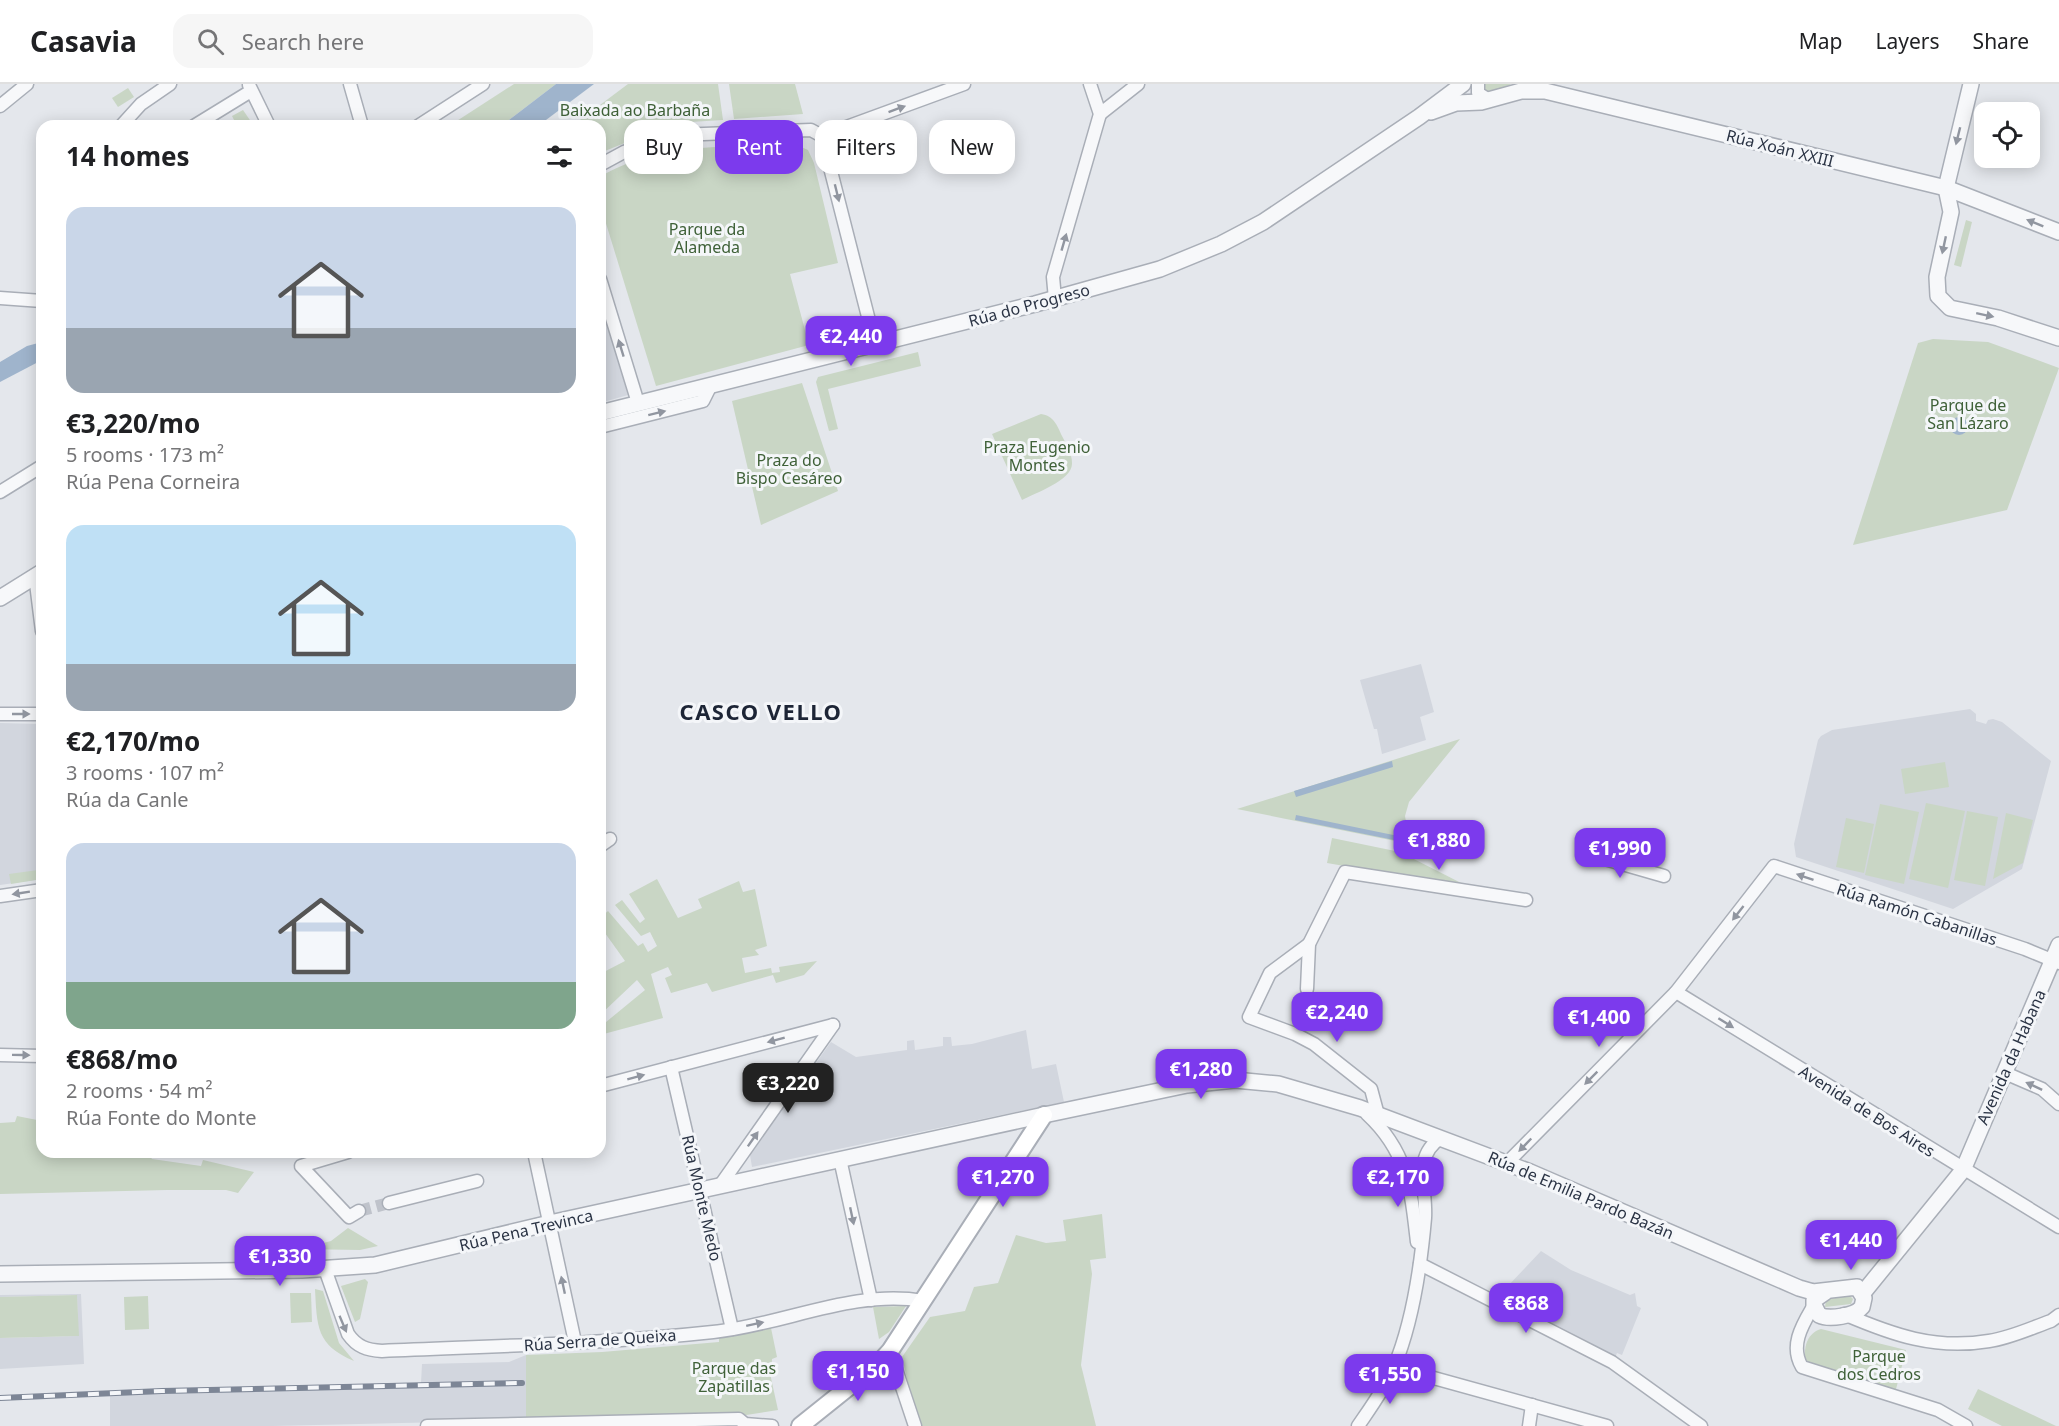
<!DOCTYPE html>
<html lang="en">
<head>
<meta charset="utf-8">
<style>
	:root { --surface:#fff; --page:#f6f6f6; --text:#202124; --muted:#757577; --line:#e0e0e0; --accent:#7c3aed }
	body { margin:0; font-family:"Noto Sans",sans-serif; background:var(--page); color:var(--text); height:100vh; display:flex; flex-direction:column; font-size:22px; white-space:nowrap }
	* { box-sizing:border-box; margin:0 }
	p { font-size:20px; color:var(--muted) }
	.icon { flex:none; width:33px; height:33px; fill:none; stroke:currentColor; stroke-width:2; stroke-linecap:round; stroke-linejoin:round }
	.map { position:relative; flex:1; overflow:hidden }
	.side { position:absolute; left:36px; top:36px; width:570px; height:1038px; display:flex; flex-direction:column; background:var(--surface); border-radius:18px; box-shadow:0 3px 15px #0003 }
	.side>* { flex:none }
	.guide { position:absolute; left:624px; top:36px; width:570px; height:54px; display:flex; gap:12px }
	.buttons { position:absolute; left:1974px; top:18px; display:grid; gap:12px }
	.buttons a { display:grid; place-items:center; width:66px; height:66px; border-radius:12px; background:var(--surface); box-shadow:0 3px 15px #0003; font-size:30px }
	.price { position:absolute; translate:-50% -51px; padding:0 14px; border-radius:12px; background:var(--accent); color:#fff; font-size:20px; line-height:39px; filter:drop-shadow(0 2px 3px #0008) }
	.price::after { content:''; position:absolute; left:50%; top:36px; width:18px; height:14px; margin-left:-9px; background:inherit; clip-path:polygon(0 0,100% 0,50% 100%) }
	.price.active { background:#222; color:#fff }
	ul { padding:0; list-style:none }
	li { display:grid; align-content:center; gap:12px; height:318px; padding:0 30px }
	li span { display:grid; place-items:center; height:186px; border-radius:18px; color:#555 }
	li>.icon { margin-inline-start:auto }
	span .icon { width:108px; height:108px; fill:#fffc; stroke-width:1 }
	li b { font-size:26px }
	h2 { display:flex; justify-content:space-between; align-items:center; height:72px; padding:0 30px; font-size:26px }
	.tag { padding:0 21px; border-radius:18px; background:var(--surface); box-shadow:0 3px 15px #0003; font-size:21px; line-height:54px }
	.tag.active { background:var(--accent); color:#fff }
	header { display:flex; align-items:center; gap:36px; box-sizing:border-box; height:84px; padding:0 30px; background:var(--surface); border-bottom:2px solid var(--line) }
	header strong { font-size:28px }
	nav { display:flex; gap:33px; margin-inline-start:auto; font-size:21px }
	.search { width:420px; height:54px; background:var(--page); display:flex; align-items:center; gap:15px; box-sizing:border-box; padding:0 21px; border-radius:18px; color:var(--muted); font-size:22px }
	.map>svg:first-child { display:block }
	.built { fill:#d2d6de }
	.green { fill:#c9d6c5 }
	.water { fill:#9fb4cc }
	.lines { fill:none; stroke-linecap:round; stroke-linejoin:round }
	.minor-tunnel { stroke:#bfc3cb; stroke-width:12; stroke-dasharray:12 6; stroke-linecap:butt }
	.minor-casing { stroke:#a9aeb7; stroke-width:15 }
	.tertiary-casing { stroke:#a9aeb7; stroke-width:18 }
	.secondary-casing { stroke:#a9aeb7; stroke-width:20 }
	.minor { stroke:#f7f8fa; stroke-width:12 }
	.tertiary { stroke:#f7f8fa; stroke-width:15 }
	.secondary { stroke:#fff; stroke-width:16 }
	.rail-casing { stroke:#7d8696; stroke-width:6 }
	.rail { stroke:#f4f6f9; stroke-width:4; stroke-dasharray:11; stroke-linecap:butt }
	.oneway { fill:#9196a0 }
	.labels { text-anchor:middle; stroke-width:6; stroke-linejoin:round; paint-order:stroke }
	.park-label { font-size:16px; fill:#3f6138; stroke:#f4f6f9 }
	.street-label { font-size:16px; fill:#2b3445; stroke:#f4f6f9 }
	.district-label { font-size:22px; font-weight:bold; letter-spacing:1.5px; fill:#1d2536; stroke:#f4f6f9 }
</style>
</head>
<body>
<header>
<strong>Casavia</strong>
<div class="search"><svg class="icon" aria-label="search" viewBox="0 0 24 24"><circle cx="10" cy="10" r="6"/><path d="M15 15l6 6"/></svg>Search here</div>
<nav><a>Map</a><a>Layers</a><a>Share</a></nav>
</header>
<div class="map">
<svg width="2059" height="1342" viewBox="0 0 2059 1342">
	<rect width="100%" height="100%" fill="#e4e7ec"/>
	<g class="built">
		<path d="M600,217L628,311L600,319Z"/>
		<path d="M1421,580L1434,628L1420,633L1426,656L1382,670L1377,645H1374L1360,596Z"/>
		<path d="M1970,625L1976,630V637L1986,640L1988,636L1993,635L2002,638L2051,677L2022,785L1953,825L1796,773L1794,760L1818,656L1821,652L1832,646Z"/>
		<path d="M0,639L40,640L42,657V795L0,801Z"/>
		<path d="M1026,946L1032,985L1056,980L1064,1018L752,1083L750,1071L831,958L856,973L907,966V957L914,956L915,966L943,962V953H951L952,962L972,960Z"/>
		<path d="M1541,1167L1571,1186L1630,1211L1635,1209L1637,1222L1641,1224L1622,1271L1617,1269L1615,1274L1543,1238L1508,1209L1510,1206L1507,1203Z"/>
		<path d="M81,1210L84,1280L0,1285V1254L78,1252L77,1211L0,1213V1211Z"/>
		<path d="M526,1271V1336L273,1342H110V1308L421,1299L422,1280L509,1278Z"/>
	</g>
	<g class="green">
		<path d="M514,0H556L501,42H449Z"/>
		<path d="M628,0H718L723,36L674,39L600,69V42H572Z"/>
		<path d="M729,0H795L803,30L734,35Z"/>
		<path d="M1483,0H1511L1492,10L1483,6Z"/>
		<path d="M128,4L134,13L118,23L112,14Z"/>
		<path d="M243,26L254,42H237L232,32Z"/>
		<path d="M799,62L808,66L814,79L838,179L790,190L809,261L656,302L600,120L601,92C662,57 731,63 799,62Z"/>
		<path d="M1966,136L1972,138L1961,183L1954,181Z"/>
		<path d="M1933,255L1988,258L2059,284L2007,426L1853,461L1918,259Z"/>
		<path d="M918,268L921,282L828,305L838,345L829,347L816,298L818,293Z"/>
		<path d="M802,299L838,407L761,441L732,317Z"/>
		<path d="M1041,330C1054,332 1057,341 1062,352C1066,360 1072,369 1072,379C1073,396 1035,409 1022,416L992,350Z"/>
		<path d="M1460,655L1409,718L1405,732L1410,760L1237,725Z"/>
		<path d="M1945,678L1949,703L1905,710L1901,685Z"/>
		<path d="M1926,719L1965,727L1948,804L1909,795Z"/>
		<path d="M1880,720L1919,728L1904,800L1865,791Z"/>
		<path d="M1967,727L1998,733L1985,802L1954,796Z"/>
		<path d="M2006,729L2033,736L2023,779L1993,795Z"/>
		<path d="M1846,734L1874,740L1864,789L1836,783Z"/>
		<path d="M1332,754L1400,768L1471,804L1327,779Z"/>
		<path d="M38,786L42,788V795L11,800L9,790Z"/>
		<path d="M657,795L678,834L702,824L698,815L739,797L743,808L755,805L767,862L755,866L759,871L742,874L745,889L771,884L772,889L780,888L779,883L817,877L804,891L776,899L773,891L712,908L707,899L671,909L665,894L672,891L668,883L651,890L663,934L600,951V943L645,906L637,896L600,931V890L625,877L600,842V834L608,827L638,862L643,859L648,868L657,862L650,848L641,852L615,821L622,816L640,839L645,835L629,810Z"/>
		<path d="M17,1032L42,1037V1068H147L152,1075L201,1082L203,1076L254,1088L238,1109L226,1106H167L0,1110V1039L15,1038Z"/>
		<path d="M1102,1130L1106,1174L1090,1176L1092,1190L1081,1281L1096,1342H921L910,1308L902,1273L930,1233L965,1227L974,1203L998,1199L1016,1151L1046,1159L1066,1157L1063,1136Z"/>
		<path d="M348,1144L378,1162L360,1166L300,1165L331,1157Z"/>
		<path d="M365,1195L368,1198L360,1235L355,1238L341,1202Z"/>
		<path d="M315,1205L323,1207L339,1259L354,1277C316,1261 317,1242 315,1205Z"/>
		<path d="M290,1209H311L312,1238L291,1239Z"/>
		<path d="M77,1211L79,1252L0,1254V1213Z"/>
		<path d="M1849,1211L1853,1215L1851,1220L1825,1223L1826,1216Z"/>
		<path d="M148,1212L149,1245L125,1246L124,1213Z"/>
		<path d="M906,1222L889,1248L879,1255L873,1223Z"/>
		<path d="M771,1244L777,1273L772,1275L771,1294L778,1326L740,1332L526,1336V1271L602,1268L719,1258V1253Z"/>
		<path d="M1821,1245L1906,1266L1895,1309L1809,1280L1805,1274C1804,1261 1808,1249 1821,1245Z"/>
		<path d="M1978,1305L2056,1342H2002L1968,1325Z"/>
	</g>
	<g class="water">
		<path d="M556,0H594L538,42H501Z"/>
		<path d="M42,258V276L0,298V278L27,262Z"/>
		<circle cx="1959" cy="342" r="9"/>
		<path d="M1392,677L1393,683L1296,713L1294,707Z"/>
		<path d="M1296,731L1403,753L1404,758L1295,736Z"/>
	</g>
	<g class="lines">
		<path class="minor-tunnel" d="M359,1127L389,1119"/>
		<defs>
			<g id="minor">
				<path d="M350,0L362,42"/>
				<path d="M1478,0V9L1489,16"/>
				<path d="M249,1L269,42"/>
				<path d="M0,22L27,0"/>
				<path d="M1100,30L1138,0"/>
				<path d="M121,42L141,20L170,0"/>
				<path d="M194,42L251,7"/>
				<path d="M418,42L483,0"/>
				<path d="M822,52L875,260"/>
				<path d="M822,52L964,0"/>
				<path d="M600,81L624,68L677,51L811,46L822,52"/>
				<path d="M600,195L638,319"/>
				<path d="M0,214L42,217"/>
				<path d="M1055,215L1053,193L1100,30L1090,0"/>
				<path d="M600,343L703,317L711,301"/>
				<path d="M0,408L42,382"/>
				<path d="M35,491L42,547"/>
				<path d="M0,630H42"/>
				<path d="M600,762L610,755"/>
				<path d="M1584,769L1664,792"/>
				<path d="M0,812L42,806"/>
				<path d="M1309,860L1270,889L1249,933L1295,950L1314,960L1371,1005L1378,1031"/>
				<path d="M1307,905L1309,860L1345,788L1526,816"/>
				<path d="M1676,908L2059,1143"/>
				<path d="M0,971L42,972"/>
				<path d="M671,983L732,1245"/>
				<path d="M2005,989L2042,1005L2059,1020"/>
				<path d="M600,1002L833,941"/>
				<path d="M1367,1030C1408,1068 1411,1106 1417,1158"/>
				<path d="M348,1068L301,1082L349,1133L359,1127"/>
				<path d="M534,1068L575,1258"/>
				<path d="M840,1075L871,1216"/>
				<path d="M1507,1079L1676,908L1774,782L2025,865L2059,879"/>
				<path d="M719,1103L833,941"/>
				<path d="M389,1119L477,1097"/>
				<path d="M1420,1180L1612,1278L1701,1342"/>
				<path d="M325,1185L348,1250C357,1263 367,1266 382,1267C492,1262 603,1260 713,1248C783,1241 853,1205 923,1217"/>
				<path d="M1814,1221C1803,1240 1789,1261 1802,1283L1938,1326L1966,1342"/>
				<path d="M1844,1230C1893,1251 1935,1266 1989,1257C2010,1254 2031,1244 2051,1237L2059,1231"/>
				<path d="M890,1267L915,1342"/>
				<path d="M1394,1283L1607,1342"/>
				<path d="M427,1342L739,1335L745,1340L772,1342"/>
				<path d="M1358,1342C1371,1323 1385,1304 1394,1283C1412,1240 1421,1180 1425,1134C1427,1105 1412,1072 1441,1054"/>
				<path d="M1529,1342L1532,1321"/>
			</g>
			<g id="tertiary">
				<path d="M1971,0L1946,104L1951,128L1937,193L1938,212L1950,224L1998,234L2059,254"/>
				<path d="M1431,28L1456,19L1481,18L1521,7H1545L1946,104L2059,148"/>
				<path d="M600,329L1035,220L1160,185L1221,160L1263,138L1419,33L1463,0"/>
				<path d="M0,514L42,488"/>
				<path d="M0,1190L302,1186L375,1181L550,1139L1044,1031L1187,1001L1235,996L1278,1000L1360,1024L1530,1088L1799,1204L1813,1208L1857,1203L1864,1214L1862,1223C1855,1232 1829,1236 1819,1231L1814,1221V1216L1827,1207"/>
				<path d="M1863,1209L1963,1086L2059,861"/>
			</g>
			<path id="secondary" d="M800,1342L880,1278L890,1267L1044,1031"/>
		</defs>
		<use href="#minor" class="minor-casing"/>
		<use href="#tertiary" class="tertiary-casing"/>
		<use href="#secondary" class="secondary-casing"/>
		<use href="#minor" class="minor"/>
		<use href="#tertiary" class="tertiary"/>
		<use href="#secondary" class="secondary"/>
		<defs>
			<path id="rail" d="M0,1314L162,1307L522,1299"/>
		</defs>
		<use href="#rail" class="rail-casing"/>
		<use href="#rail" class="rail"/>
	</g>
	<defs><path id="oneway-solid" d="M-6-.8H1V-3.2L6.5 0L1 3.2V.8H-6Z" transform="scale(1.5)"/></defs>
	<g class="oneway">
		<use href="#oneway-solid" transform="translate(897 25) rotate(-20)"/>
		<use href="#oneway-solid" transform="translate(1958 52) rotate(104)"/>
		<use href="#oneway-solid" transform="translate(837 109) rotate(76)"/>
		<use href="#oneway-solid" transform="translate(2035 139) rotate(-158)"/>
		<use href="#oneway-solid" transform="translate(1064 158) rotate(-74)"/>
		<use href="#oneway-solid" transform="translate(1944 161) rotate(102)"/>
		<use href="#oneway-solid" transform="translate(1985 231) rotate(12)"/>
		<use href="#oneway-solid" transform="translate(621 264) rotate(-107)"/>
		<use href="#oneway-solid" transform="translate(657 329) rotate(-14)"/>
		<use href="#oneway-solid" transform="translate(21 630)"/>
		<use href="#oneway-solid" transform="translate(1805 793) rotate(-161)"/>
		<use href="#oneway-solid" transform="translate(21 809) rotate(171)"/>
		<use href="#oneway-solid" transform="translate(1738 829) rotate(128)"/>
		<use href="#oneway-solid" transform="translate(1726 939) rotate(32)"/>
		<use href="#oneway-solid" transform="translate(776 956) rotate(165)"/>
		<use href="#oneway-solid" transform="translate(21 971) rotate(1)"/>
		<use href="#oneway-solid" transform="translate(636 993) rotate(-15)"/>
		<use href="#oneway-solid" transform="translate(1591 994) rotate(135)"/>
		<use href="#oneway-solid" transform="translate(2034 1002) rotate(-155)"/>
		<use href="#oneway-solid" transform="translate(753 1055) rotate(-55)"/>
		<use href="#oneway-solid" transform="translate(1525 1061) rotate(134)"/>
		<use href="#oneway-solid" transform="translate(852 1132) rotate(78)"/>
		<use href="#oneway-solid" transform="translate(563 1201) rotate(-102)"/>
		<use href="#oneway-solid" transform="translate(343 1240) rotate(67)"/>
		<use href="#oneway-solid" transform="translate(755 1240) rotate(-12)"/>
	</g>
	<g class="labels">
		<g class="park-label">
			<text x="635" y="32">Baixada ao Barbaña</text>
			<text x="707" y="151">Parque da<tspan x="707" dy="18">Alameda</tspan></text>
			<text x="1968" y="327">Parque de<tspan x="1968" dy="18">San Lázaro</tspan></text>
			<text x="1037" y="369">Praza Eugenio<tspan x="1037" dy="18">Montes</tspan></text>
			<text x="789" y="382">Praza do<tspan x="789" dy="18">Bispo Cesáreo</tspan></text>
			<text x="1879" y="1278">Parque<tspan x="1879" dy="18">dos Cedros</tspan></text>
			<text x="734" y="1290">Parque das<tspan x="734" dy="18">Zapatillas</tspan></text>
		</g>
		<g class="street-label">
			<text transform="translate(1780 64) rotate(14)" y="6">Rúa Xoán XXIII</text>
			<text transform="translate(1029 221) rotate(-15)" y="6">Rúa do Progreso</text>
			<text transform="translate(1917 830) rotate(18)" y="6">Rúa Ramón Cabanillas</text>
			<text transform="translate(2011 973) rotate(-66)" y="6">Avenida da Habana</text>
			<text transform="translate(1867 1027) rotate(32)" y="6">Avenida de Bos Aires</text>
			<text transform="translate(1581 1111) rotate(23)" y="6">Rúa de Emilia Pardo Bazán</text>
			<text transform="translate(702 1114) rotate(77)" y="6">Rúa Monte Medo</text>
			<text transform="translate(526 1146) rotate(-13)" y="6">Rúa Pena Trevinca</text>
			<text transform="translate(600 1256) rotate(-4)" y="6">Rúa Serra de Queixa</text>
		</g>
		<g class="district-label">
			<text x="761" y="636">CASCO VELLO</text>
		</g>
	</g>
</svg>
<div class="buttons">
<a><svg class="icon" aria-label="locate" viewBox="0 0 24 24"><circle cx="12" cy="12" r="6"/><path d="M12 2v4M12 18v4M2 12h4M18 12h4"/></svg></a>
</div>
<b class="price" style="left:851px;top:283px">€2,440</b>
<b class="price" style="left:1439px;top:787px">€1,880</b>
<b class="price" style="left:1620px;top:795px">€1,990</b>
<b class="price" style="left:1337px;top:959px">€2,240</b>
<b class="price" style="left:1599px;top:964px">€1,400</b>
<b class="price" style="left:1201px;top:1016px">€1,280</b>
<b class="price active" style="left:788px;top:1030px">€3,220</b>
<b class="price" style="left:1003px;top:1124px">€1,270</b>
<b class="price" style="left:1398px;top:1124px">€2,170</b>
<b class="price" style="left:1851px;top:1187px">€1,440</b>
<b class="price" style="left:280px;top:1203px">€1,330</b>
<b class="price" style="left:1526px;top:1250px">€868</b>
<b class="price" style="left:858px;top:1318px">€1,150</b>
<b class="price" style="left:1390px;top:1321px">€1,550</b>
<div class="guide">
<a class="tag">Buy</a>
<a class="tag active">Rent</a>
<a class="tag">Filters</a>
<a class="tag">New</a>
</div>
<section class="side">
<h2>14 homes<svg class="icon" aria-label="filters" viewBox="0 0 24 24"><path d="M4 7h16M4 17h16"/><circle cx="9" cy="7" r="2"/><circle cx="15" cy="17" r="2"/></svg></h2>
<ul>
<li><span style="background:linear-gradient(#c9d6e8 65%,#9aa5b1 0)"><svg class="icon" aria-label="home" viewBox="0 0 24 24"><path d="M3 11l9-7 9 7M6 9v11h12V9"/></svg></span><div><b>€3,220/mo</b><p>5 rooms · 173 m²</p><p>Rúa Pena Corneira</p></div></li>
<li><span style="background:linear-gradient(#bfe0f5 75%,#9aa5b1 0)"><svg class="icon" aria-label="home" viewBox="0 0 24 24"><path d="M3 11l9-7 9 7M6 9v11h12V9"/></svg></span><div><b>€2,170/mo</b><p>3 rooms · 107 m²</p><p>Rúa da Canle</p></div></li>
<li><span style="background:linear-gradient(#c9d6e8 75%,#7fa58c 0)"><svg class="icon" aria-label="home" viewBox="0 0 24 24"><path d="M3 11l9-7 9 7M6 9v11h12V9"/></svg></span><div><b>€868/mo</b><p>2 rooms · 54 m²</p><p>Rúa Fonte do Monte</p></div></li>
</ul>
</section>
</div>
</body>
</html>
